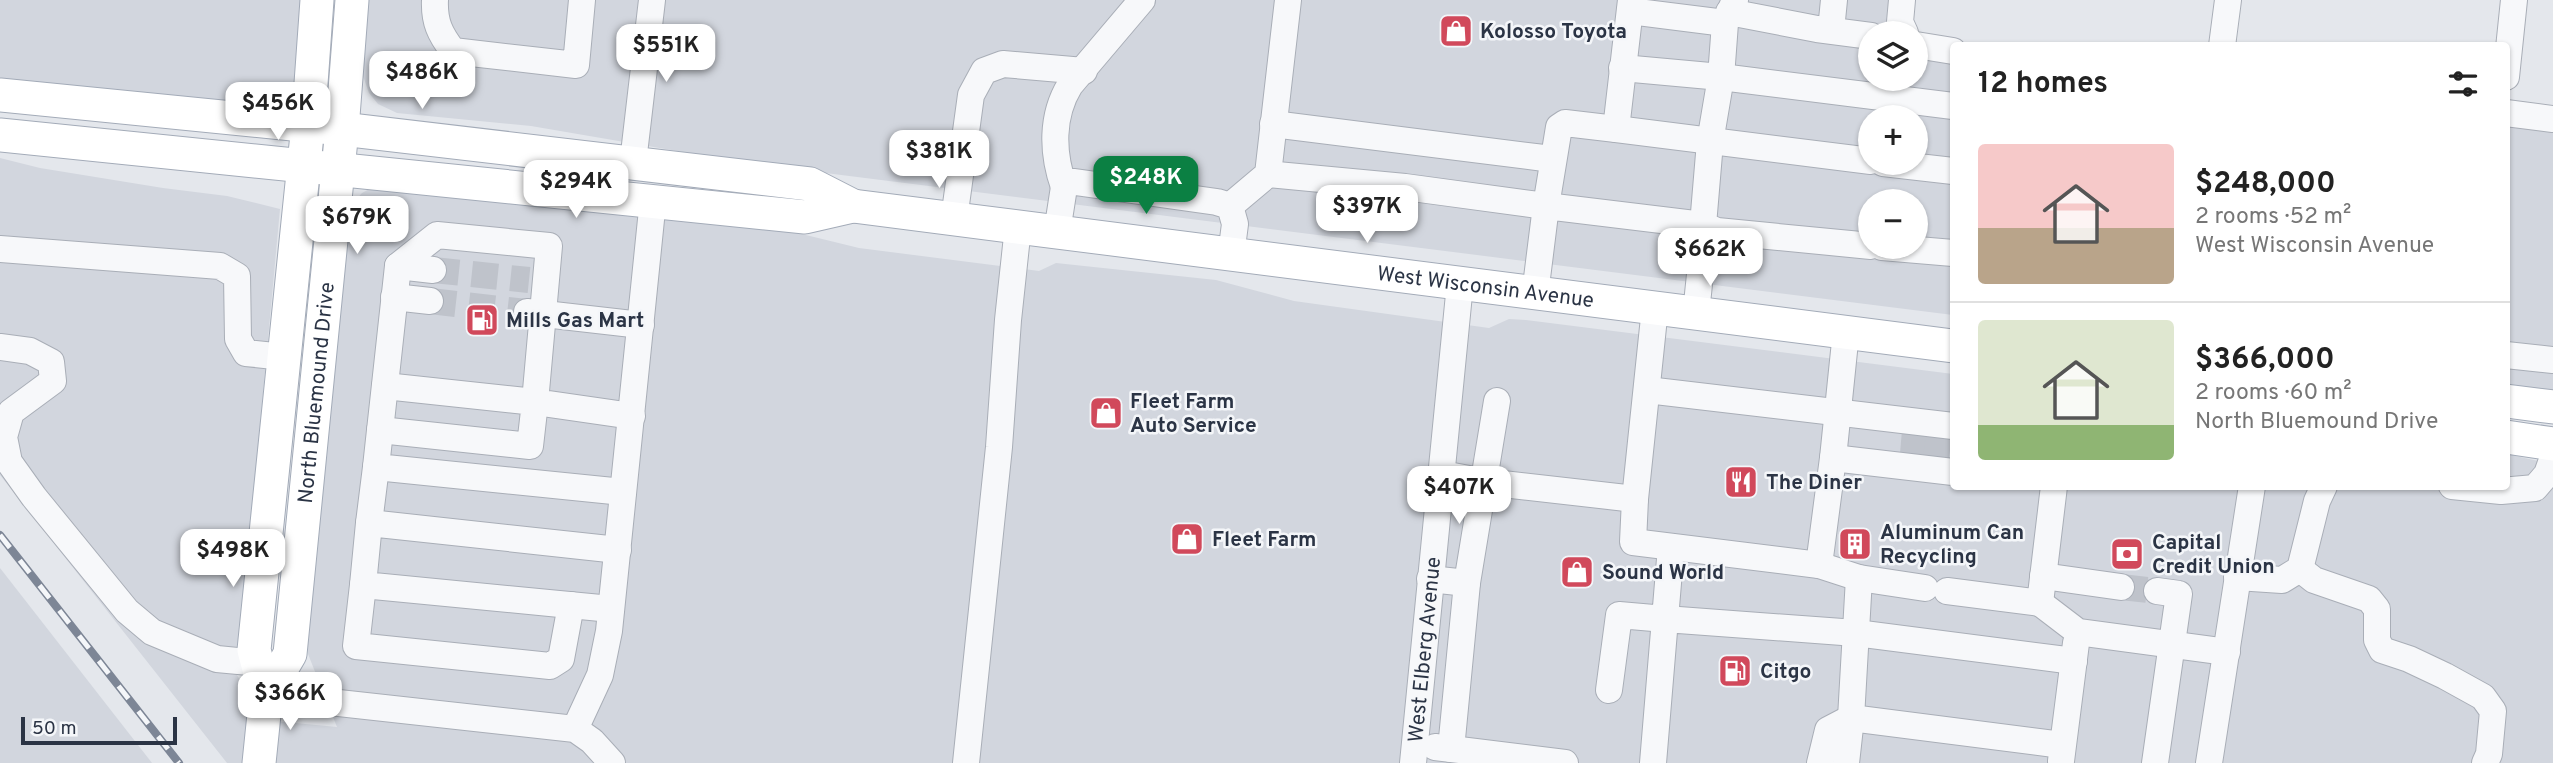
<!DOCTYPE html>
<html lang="en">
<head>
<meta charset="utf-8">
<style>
	:root { --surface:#fff; --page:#f2f2f2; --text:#222; --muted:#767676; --line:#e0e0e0; --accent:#0b8043 }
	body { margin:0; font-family:Overpass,sans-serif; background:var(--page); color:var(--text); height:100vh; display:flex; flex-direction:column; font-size:26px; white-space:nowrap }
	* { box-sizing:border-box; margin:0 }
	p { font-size:23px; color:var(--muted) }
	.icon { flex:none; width:38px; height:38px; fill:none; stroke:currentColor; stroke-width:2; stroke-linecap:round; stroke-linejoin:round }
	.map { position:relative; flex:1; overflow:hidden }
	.sheet { position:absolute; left:1950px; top:42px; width:560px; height:448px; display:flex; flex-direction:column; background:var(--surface); border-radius:7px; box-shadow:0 2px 5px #0004 }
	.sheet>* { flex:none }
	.tools { position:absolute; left:1858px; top:21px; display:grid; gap:14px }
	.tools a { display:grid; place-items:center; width:70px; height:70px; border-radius:50%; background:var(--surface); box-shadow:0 2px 5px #0004; font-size:35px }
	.scale { position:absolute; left:21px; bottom:18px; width:156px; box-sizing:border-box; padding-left:7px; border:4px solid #2b3445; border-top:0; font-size:19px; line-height:24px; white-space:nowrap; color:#2b3445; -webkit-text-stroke:5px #f4f6f9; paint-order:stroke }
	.price { position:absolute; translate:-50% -60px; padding:0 16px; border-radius:14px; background:#fff; color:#222; font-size:23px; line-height:46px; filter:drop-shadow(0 2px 4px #0008) }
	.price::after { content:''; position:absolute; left:50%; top:42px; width:21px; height:16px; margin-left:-10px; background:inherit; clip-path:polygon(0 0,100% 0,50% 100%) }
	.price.on { background:var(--accent); color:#fff }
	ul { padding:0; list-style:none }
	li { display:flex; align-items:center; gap:21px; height:175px; padding:0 28px }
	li+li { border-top:2px solid var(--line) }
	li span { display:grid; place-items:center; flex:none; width:196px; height:140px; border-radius:7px; color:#555 }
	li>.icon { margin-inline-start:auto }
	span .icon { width:84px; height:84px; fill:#fffc; stroke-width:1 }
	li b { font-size:30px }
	h2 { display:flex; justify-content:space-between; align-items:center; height:84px; padding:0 28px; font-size:30px }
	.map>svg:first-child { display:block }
	.built { fill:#d2d6de; fill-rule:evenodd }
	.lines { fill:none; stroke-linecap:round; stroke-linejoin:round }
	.minor-tunnel { stroke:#bfc3cb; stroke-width:26; stroke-dasharray:26 13; stroke-linecap:butt }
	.minor-casing { stroke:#a9aeb7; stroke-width:28 }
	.major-casing { stroke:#a3abb8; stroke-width:35 }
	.minor { stroke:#f7f8fa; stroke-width:26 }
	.major { stroke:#fff; stroke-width:33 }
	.rail-casing { stroke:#7d8696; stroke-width:8 }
	.rail { stroke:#f4f6f9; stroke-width:5; stroke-dasharray:16; stroke-linecap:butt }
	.labels { text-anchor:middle; stroke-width:5; stroke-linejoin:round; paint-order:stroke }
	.poi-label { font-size:21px; font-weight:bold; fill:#2b3445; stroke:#f4f6f9; text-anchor:start }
	.street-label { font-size:21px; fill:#2b3445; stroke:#f4f6f9 }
</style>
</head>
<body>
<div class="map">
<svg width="2553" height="763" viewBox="0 0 2553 763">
	<rect width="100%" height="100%" fill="#e4e7ec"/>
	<g class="built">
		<path d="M0,0H307L295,86L279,105L251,110L0,84Z"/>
		<path d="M367,0H1889L1887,22L1891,33H1871V79H1916V58L1953,63V315L747,163L531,126L397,113L378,104L369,93L363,76ZM1871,117H1916V163H1871ZM1871,201H1916V247H1871Z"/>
		<path d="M2506,120L2553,125V391L2506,385Z"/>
		<path d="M0,158L40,168L163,188L227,196L280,209L237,675L264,720L337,727L308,654L306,623L348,216L352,204L362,193L371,188L765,225L859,248L1039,271L1056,263L1216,280L1294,301L1489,328L1509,319L1526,320L1953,374V486H2506V454L2553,464V763H227L0,475Z"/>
		<path d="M0,568L152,763H0Z"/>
	</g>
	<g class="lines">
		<g class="minor-tunnel">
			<path d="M433,270L529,280"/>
			<path d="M430,301L526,312"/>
			<path d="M1913,454L1915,431"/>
			<path d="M1936,457L1939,435"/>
			<path d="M2121,587L2157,591"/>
		</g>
		<defs>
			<g id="minor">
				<path d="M435,0C434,22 440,34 453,51L576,65L582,0"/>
				<path d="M1735,0L1725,23L1721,77L1710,142L1703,225L1717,231L1871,246"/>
				<path d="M1902,0L1900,22L1905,33"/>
				<path d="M1630,11L1725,23"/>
				<path d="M1729,12L1817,29L1871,36"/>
				<path d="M1831,30L1834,0"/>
				<path d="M1916,45L1953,51"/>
				<path d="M2222,46L2228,0"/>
				<path d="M1622,68L1721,77L1953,106"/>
				<path d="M2506,77L2514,0"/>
				<path d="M2506,113L2553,119"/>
				<path d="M1273,124L1552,159"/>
				<path d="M1616,129L1871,161"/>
				<path d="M633,162L652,0"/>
				<path d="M1883,163L1953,171"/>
				<path d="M1268,174L1405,187L1546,206L1559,127L1565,123L1616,129L1631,0"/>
				<path d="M1064,187C1052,153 1051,116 1070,85L1142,0"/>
				<path d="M1230,206L1268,174L1288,0"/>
				<path d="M954,219L971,95L984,71L1003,64L1084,71"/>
				<path d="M1057,232L1064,187L1068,182H1075L1217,202L1230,206L1235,224L1231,255"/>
				<path d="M1882,247L1953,253"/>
				<path d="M0,249L220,266L237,276L238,339L246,353L284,357"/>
				<path d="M398,266L433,270"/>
				<path d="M1535,294L1546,206L1703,225L1701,265L1696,313"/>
				<path d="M394,297L430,301"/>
				<path d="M1655,308L1635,499L1633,542L1819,565L1833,458L1846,332"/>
				<path d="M527,312L641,325"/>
				<path d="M0,347L30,351L51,362L53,381L11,412L4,437L9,462L34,497L127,611L152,632L217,659L258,663"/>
				<path d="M2506,355L2553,360"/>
				<path d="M1647,390L1953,426"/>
				<path d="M380,430L530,446L535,402L385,386"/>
				<path d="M1833,458L1953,472"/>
				<path d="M1442,474L1485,482L1635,499"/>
				<path d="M2452,486L2501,491L2535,488L2547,474L2553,457"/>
				<path d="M623,492L376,467L398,266L437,235L549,246L535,402L632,416"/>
				<path d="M369,523L376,467"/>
				<path d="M1819,565L1859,578L1925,588"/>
				<path d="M2300,569L2314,580L2369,599L2377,609V640L2382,650L2409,659L2445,676L2483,697L2493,711L2489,754L2485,763"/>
				<path d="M2043,576L2121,587"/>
				<path d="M2237,577L2282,580L2300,569L2317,501L2324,486"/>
				<path d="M1430,579L1467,583L1497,401"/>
				<path d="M363,585L356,646L550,666L561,659L571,605"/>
				<path d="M1947,591L2040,603L2054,486"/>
				<path d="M2040,603L2078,632L2227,652"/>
				<path d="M611,609L363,585L369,523L618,550"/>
				<path d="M1609,690L1619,615L1665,619L1671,547"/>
				<path d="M266,695L575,729L592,741L612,763"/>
				<path d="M575,729L600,675L609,631L653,200"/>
				<path d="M1435,747L1565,763"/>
				<path d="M1451,749L1467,583"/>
				<path d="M2061,761L2076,643"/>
				<path d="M966,763L999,447L1008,320L1018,227"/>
				<path id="s1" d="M1413,763L1460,284"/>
				<path d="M1653,763L1665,619L1856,633L2074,661"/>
				<path d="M1820,763L1828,730L1851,718L2062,745"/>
				<path d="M1846,763L1851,718L1859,578"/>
				<path d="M2155,763L2179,594L2157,591"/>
				<path d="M2209,763L2252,486"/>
			</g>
			<g id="major">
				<path d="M0,95L342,129L810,184L853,206"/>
				<path id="s2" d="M0,135L805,217L853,206L1953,346"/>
				<path d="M2506,401L2553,407"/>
				<path d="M2506,437L2553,444"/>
				<path id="s3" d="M266,695L290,654L342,129L352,0"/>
				<path d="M259,763L266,695L254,650L308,125L317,0"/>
			</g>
		</defs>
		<use href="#minor" class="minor-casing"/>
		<use href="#major" class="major-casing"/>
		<use href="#minor" class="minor"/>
		<use href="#major" class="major"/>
		<defs>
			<path id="rail" d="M0,535L179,763"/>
		</defs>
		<use href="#rail" class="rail-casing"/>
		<use href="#rail" class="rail"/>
	</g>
	<defs>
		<symbol id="shop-square" viewBox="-11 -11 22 22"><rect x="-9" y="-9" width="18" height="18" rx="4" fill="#d1495b" stroke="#f4f6f9"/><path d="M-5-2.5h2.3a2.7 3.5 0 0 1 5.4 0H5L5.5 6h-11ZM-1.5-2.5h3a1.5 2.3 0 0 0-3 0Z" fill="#fff"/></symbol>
		<symbol id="fuel-square" viewBox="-11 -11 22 22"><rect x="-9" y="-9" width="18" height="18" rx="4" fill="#d1495b" stroke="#f4f6f9"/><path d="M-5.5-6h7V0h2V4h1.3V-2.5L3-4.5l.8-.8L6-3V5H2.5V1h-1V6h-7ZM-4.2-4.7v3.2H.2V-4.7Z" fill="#fff"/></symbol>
		<symbol id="restaurant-square" viewBox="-11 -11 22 22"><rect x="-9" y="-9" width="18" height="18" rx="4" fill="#d1495b" stroke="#f4f6f9"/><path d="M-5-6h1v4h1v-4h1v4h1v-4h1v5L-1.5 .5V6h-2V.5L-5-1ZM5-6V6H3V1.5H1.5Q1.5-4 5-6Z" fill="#fff"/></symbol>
		<symbol id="building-square" viewBox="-11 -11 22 22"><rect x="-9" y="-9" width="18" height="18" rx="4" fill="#d1495b" stroke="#f4f6f9"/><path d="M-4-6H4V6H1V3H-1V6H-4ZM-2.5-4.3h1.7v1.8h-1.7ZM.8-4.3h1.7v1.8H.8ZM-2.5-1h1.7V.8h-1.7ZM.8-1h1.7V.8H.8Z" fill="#fff"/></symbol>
		<symbol id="bank-square" viewBox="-11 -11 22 22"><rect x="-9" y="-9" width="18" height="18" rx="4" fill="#d1495b" stroke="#f4f6f9"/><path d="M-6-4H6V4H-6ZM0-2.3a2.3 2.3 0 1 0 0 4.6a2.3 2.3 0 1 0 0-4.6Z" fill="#fff"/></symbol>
	</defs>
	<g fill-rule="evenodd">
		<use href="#shop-square" x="1437" y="12" width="38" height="38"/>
		<use href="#fuel-square" x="463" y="301" width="38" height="38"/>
		<use href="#shop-square" x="1087" y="394" width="38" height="38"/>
		<use href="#restaurant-square" x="1722" y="463" width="38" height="38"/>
		<use href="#shop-square" x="1168" y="520" width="38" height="38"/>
		<use href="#building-square" x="1836" y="525" width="38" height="38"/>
		<use href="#bank-square" x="2108" y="535" width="38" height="38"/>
		<use href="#shop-square" x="1558" y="553" width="38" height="38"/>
		<use href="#fuel-square" x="1716" y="652" width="38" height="38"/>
	</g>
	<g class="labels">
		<g class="poi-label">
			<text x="1480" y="38">Kolosso Toyota</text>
			<text x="506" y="327">Mills Gas Mart</text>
			<text x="1130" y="408">Fleet Farm<tspan x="1130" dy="24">Auto Service</tspan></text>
			<text x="1766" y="489">The Diner</text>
			<text x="1880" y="539">Aluminum Can<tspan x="1880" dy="24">Recycling</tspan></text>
			<text x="1212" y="546">Fleet Farm</text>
			<text x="2152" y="549">Capital<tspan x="2152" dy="24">Credit Union</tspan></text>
			<text x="1602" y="579">Sound World</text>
			<text x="1760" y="678">Citgo</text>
		</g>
		<g class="street-label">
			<text dy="7" stroke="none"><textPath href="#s2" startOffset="1496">West Wisconsin Avenue</textPath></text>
			<text dy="7" stroke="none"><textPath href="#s3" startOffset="310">North Bluemound Drive</textPath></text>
			<text dy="7" stroke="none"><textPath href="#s1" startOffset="114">West Elberg Avenue</textPath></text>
		</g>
	</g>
</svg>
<div class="tools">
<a><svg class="icon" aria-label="layers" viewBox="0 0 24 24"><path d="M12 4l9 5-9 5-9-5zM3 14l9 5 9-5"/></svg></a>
<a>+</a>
<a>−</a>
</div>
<div class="scale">50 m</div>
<b class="price" style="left:666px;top:84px">$551K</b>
<b class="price" style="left:422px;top:111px">$486K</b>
<b class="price" style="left:278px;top:142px">$456K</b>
<b class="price" style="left:939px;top:190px">$381K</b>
<b class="price on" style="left:1146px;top:216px">$248K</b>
<b class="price" style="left:576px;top:220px">$294K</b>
<b class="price" style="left:1367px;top:245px">$397K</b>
<b class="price" style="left:357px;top:256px">$679K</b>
<b class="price" style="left:1710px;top:288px">$662K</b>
<b class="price" style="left:1459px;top:526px">$407K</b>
<b class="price" style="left:233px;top:589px">$498K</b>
<b class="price" style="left:290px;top:732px">$366K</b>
<section class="sheet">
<h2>12 homes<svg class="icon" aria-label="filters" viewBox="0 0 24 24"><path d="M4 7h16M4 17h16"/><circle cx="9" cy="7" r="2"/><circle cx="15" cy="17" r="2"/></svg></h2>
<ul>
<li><span style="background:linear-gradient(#f6c9c9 60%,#b9a48a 0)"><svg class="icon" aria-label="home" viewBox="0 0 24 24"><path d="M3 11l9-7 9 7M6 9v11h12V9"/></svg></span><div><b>$248,000</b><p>2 rooms · 52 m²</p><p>West Wisconsin Avenue</p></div></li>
<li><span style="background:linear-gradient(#dfe7d0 75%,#8fb573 0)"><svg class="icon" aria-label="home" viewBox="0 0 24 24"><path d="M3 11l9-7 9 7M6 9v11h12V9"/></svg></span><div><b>$366,000</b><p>2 rooms · 60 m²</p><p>North Bluemound Drive</p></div></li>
</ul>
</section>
</div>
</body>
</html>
